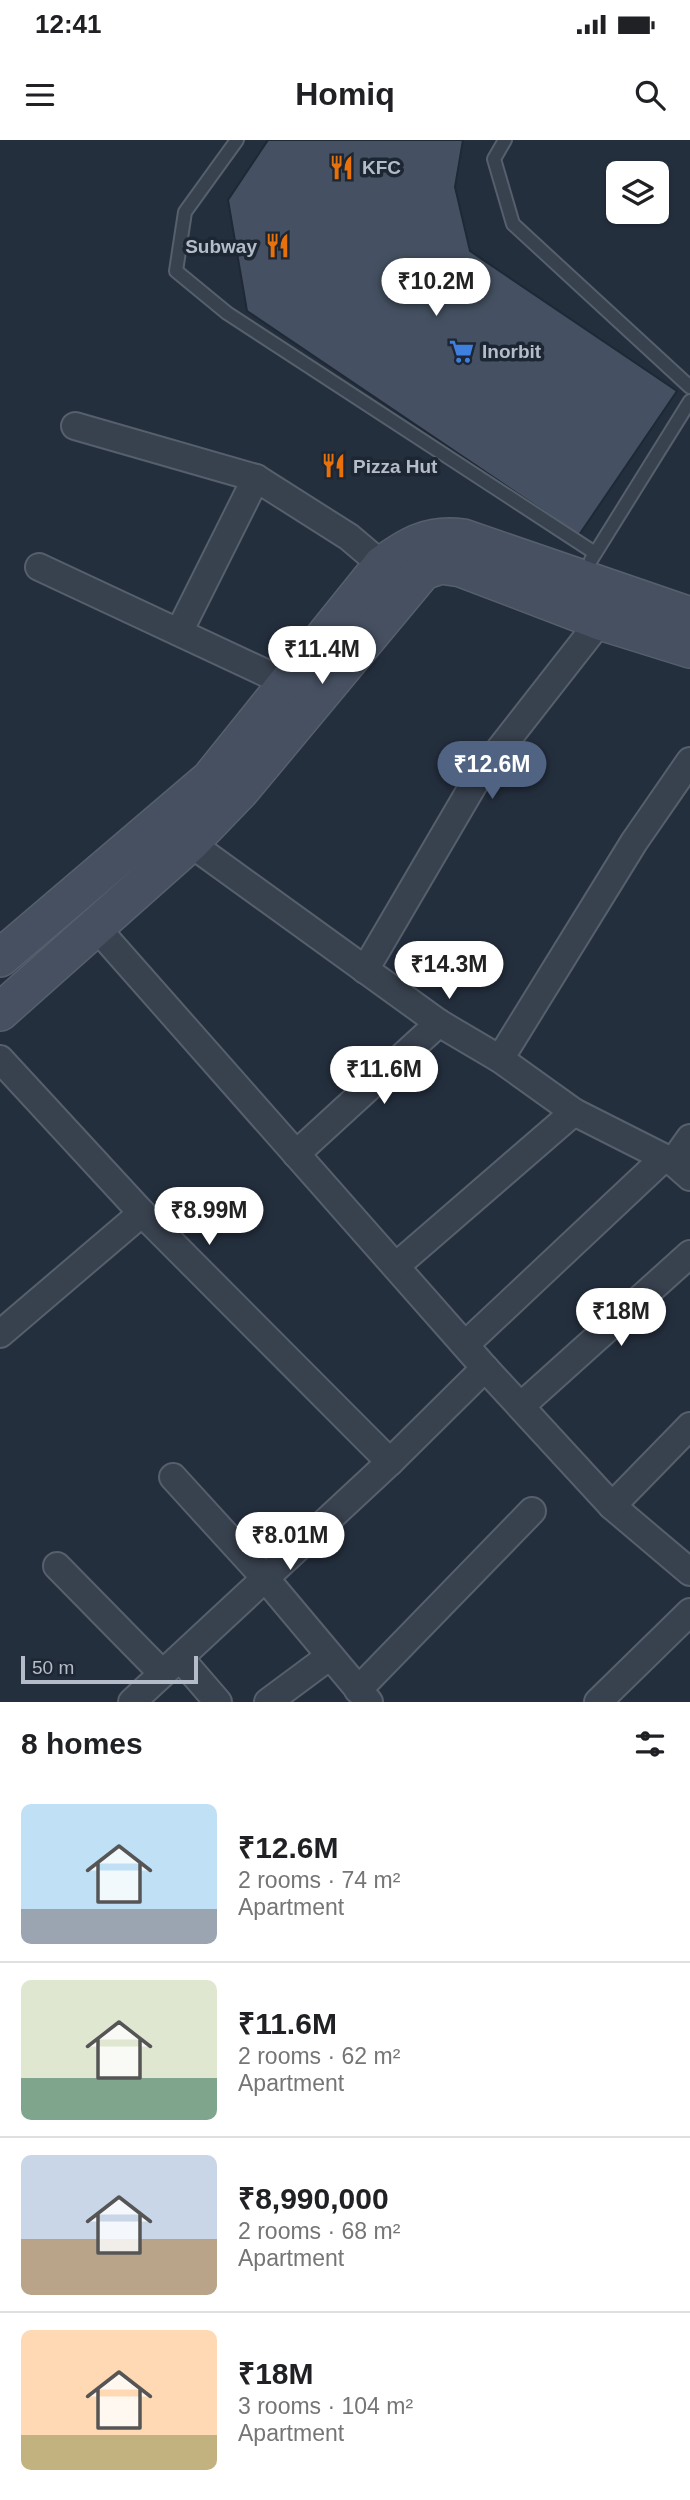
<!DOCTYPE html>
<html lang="en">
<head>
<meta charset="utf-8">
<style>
	:root { --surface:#fff; --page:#f2f2f2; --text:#202124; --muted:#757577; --line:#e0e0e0; --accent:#506383 }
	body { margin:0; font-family:Arial,sans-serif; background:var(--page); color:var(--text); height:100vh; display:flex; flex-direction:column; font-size:26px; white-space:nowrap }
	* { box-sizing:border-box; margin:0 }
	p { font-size:23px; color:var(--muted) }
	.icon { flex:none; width:38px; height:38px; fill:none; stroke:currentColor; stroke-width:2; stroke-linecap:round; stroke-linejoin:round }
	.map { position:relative; height:1562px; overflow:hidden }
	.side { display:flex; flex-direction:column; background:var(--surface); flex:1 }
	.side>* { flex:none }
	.buttons { position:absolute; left:606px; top:21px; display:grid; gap:14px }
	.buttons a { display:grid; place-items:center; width:63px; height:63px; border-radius:10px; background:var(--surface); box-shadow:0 2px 5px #0004; font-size:35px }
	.scale { position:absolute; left:21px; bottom:18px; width:177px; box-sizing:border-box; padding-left:7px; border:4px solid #b4bcc9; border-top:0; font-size:19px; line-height:24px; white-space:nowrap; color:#b4bcc9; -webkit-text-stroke:5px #1d2633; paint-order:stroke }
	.price { position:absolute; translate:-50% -60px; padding:0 16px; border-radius:24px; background:#fff; color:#222; font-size:23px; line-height:46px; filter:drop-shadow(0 2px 4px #0008) }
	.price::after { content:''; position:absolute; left:50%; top:42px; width:21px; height:16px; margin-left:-10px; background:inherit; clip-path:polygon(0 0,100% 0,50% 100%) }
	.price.current { background:var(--accent); color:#fff }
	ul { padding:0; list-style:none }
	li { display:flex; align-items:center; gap:21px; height:175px; padding:0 21px }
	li+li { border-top:2px solid var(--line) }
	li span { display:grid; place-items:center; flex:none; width:196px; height:140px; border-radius:10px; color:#555 }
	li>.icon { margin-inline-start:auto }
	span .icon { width:84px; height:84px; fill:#fffc; stroke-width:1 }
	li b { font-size:30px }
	h2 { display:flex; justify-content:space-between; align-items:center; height:84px; padding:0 21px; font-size:30px }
	.status { display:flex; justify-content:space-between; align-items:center; height:49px; padding:0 35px; background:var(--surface); direction:ltr }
	.status svg { height:19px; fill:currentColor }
	header { display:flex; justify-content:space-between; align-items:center; height:91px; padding:0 21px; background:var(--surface); font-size:32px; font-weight:800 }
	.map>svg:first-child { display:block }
	.building { fill:#455162; stroke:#1f2835; stroke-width:2 }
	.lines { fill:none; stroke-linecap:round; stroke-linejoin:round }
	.lane-casing { stroke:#565f6c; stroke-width:16 }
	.street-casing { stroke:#565f6c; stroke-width:30 }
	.secondary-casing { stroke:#565f6c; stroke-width:40 }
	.lane { stroke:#38414e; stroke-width:12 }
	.street { stroke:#38414e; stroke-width:26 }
	.secondary { stroke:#465061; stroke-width:37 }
	.labels { text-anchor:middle; stroke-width:7; stroke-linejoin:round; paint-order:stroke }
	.poi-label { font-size:19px; font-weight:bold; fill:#b4bcc9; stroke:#1d2633; text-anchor:start }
</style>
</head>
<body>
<div class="status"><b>12:41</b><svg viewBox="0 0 49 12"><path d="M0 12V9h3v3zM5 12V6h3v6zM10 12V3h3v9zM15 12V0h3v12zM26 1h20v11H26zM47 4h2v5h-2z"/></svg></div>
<header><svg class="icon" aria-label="menu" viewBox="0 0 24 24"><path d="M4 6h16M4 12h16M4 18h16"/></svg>Homiq<svg class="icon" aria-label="search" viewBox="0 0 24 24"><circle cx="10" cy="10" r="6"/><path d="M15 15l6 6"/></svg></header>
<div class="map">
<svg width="690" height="1562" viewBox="0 0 690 1562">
	<rect width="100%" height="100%" fill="#242f3e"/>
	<path class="building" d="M268,0H463L455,47L470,111L677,251L579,395L247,171L228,60Z"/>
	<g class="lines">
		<defs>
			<g id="lane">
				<path d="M237,0L185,72L176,131L227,173L595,413"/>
				<path d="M505,0L494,19L513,84L690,247"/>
				<path d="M591,420L690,261"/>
			</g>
			<g id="street">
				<path d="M75,286L256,338L349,397L382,425"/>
				<path d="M39,427L287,543"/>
				<path d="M179,492L256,338"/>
				<path d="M190,703L439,883L500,919L574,972L673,1022L690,1037"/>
				<path d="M95,786L485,1228L612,1366L690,1432"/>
				<path d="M365,830L478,637L600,481L606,467"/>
				<path d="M0,919L142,1073L390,1322"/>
				<path d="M500,919L634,702L690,621"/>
				<path d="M296,1014L439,883"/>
				<path d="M673,1022L690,998"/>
				<path d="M396,1126L574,972"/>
				<path d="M0,1194L142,1073"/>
				<path d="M465,1205L664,1018"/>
				<path d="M521,1266L690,1114"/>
				<path d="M173,1337L265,1438L369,1562"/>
				<path d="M612,1366L690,1286"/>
				<path d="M57,1426L162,1533"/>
				<path d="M180,1518L218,1562"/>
				<path d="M358,1550L532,1371"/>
				<path d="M132,1562L390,1322L485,1228"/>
				<path d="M268,1562L330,1516"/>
				<path d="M598,1562L690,1472"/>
			</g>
			<g id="secondary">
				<path d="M0,818L210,639L382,425C408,406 429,393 463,398L690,476"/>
				<path d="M0,872L190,703L240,651L423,431L441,425L461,428L600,481L690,509"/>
			</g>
		</defs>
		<use href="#lane" class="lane-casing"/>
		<use href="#street" class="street-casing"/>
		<use href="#secondary" class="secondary-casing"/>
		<use href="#lane" class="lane"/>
		<use href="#street" class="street"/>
		<use href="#secondary" class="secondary"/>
	</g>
	<defs>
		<symbol id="restaurant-bare" viewBox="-9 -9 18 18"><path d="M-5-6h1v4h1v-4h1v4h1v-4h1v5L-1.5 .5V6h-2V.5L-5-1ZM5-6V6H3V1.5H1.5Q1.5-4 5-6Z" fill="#e8710a" stroke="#1d2633" stroke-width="2.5" paint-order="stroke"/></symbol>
		<symbol id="supermarket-bare" viewBox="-9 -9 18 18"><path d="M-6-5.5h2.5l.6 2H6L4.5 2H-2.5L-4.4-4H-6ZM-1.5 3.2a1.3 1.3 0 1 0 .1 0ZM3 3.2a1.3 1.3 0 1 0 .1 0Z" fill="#3f7fe0" stroke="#1d2633" stroke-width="2.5" paint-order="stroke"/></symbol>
	</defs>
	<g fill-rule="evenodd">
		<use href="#restaurant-bare" x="324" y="10" width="35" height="35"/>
		<use href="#restaurant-bare" x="260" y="88" width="35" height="35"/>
		<use href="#supermarket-bare" x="444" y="194" width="35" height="35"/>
		<use href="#restaurant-bare" x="316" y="308" width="35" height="35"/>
	</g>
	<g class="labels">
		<g class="poi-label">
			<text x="362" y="34">KFC</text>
			<text x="257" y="113" text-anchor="end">Subway</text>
			<text x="482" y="218">Inorbit</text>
			<text x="353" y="333">Pizza Hut</text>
		</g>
	</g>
</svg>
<div class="buttons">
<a><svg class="icon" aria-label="layers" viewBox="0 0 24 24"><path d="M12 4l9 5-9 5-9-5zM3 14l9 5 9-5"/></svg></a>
</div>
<div class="scale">50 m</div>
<b class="price" style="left:436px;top:178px">₹10.2M</b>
<b class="price" style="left:322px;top:546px">₹11.4M</b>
<b class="price current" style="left:492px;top:661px">₹12.6M</b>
<b class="price" style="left:449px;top:861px">₹14.3M</b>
<b class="price" style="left:384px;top:966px">₹11.6M</b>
<b class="price" style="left:209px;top:1107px">₹8.99M</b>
<b class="price" style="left:621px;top:1208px">₹18M</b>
<b class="price" style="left:290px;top:1432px">₹8.01M</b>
</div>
<section class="side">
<h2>8 homes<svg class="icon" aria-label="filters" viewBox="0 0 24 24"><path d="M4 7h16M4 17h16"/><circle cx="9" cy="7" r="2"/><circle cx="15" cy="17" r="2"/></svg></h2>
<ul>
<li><span style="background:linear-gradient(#bfe0f5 75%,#9aa5b1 0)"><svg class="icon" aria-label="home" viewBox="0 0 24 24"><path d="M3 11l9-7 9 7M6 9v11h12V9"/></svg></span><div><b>₹12.6M</b><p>2 rooms · 74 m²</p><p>Apartment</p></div></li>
<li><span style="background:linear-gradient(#dfe7d0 70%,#7fa58c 0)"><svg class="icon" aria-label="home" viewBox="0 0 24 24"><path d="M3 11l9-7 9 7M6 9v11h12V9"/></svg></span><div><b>₹11.6M</b><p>2 rooms · 62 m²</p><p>Apartment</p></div></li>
<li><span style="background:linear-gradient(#c9d6e8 60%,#b9a48a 0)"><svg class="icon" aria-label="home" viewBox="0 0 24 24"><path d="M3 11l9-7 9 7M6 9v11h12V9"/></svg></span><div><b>₹8,990,000</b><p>2 rooms · 68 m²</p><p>Apartment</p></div></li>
<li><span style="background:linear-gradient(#ffd9b3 75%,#c2b280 0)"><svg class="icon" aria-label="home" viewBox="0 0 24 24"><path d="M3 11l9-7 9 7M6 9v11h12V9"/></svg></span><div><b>₹18M</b><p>3 rooms · 104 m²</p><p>Apartment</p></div></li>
</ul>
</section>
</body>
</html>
